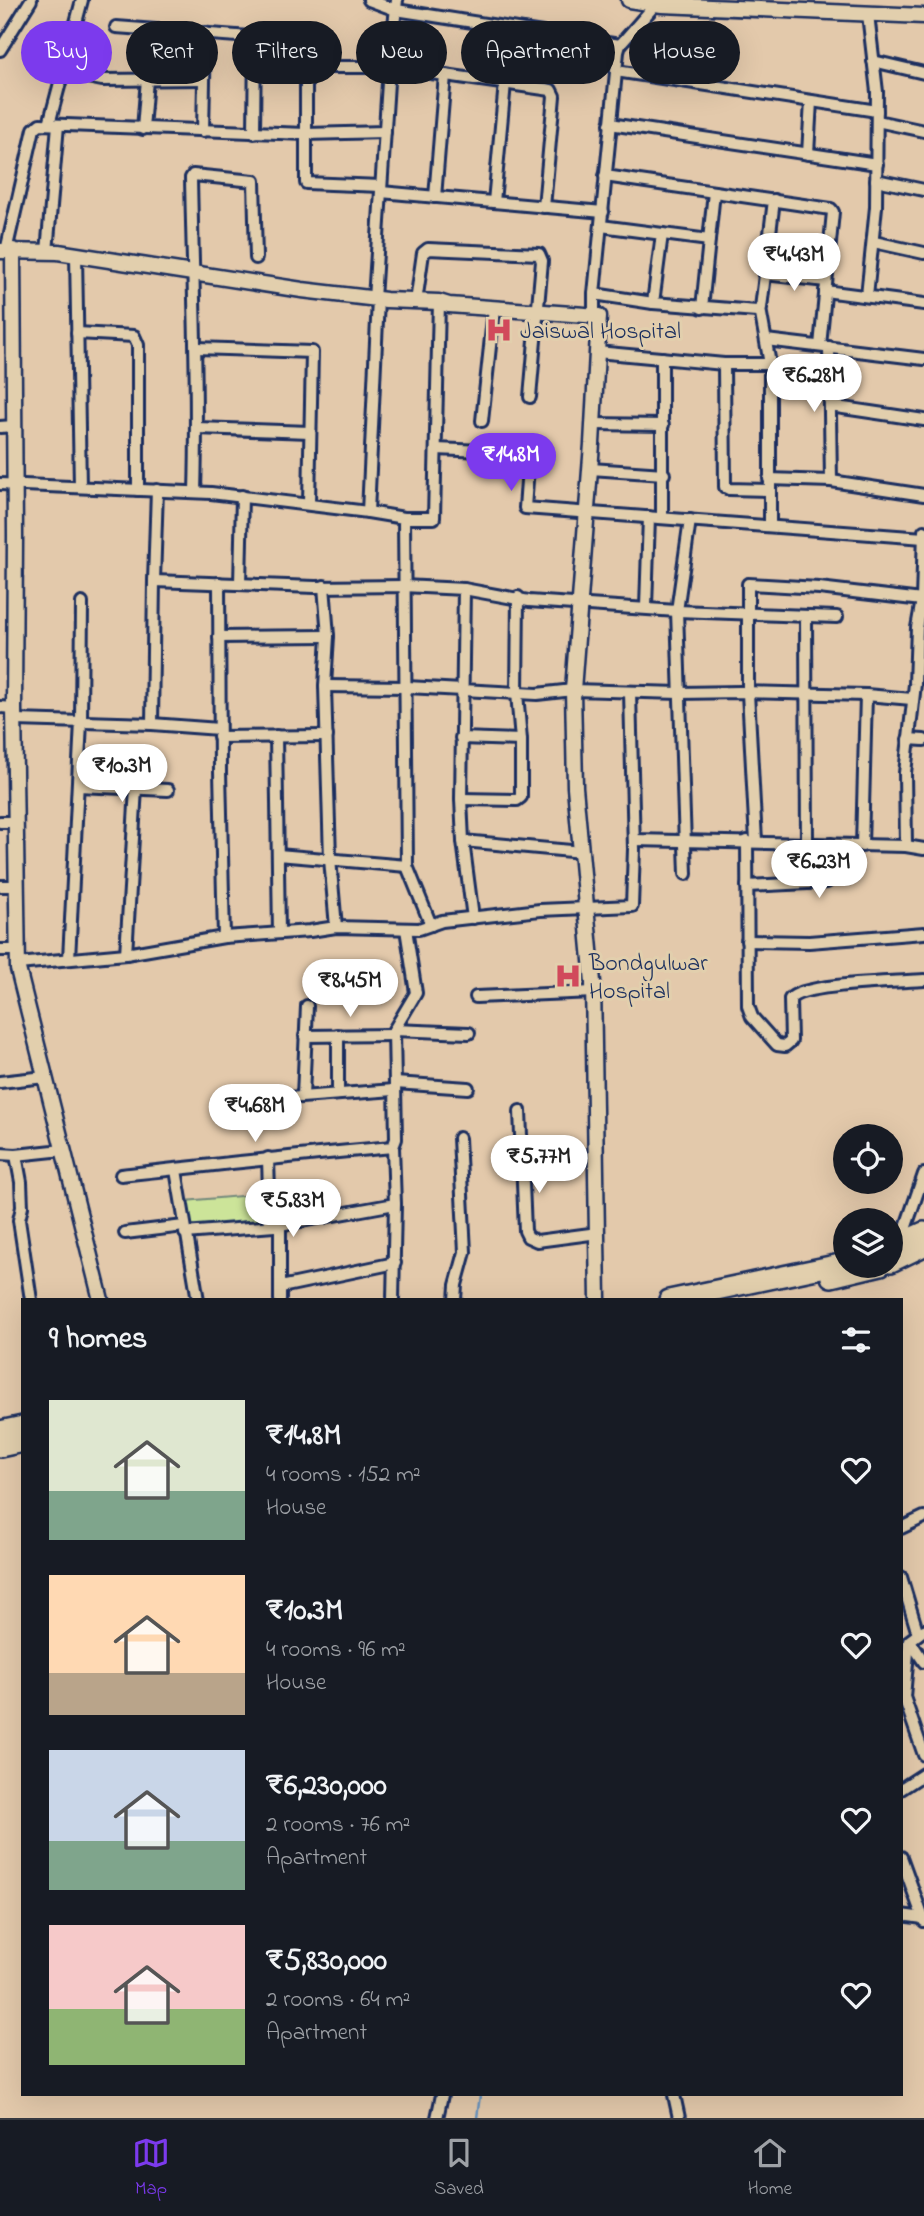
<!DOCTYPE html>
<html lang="en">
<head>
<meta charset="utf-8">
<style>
	:root { --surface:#171b24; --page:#20242c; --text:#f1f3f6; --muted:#9ea1a6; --line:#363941; --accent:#7c3aed }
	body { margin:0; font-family:"Indie Flower",sans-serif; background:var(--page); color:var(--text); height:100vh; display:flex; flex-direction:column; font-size:26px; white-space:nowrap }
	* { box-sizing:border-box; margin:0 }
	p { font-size:23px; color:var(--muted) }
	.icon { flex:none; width:38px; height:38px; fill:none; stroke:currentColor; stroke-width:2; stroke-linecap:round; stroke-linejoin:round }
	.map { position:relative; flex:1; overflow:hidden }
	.drawer { position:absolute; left:21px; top:1298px; width:882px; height:798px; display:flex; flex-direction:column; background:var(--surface); border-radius:0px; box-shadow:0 7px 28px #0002 }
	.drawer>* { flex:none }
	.guide { position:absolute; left:21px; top:21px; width:882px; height:63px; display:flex; gap:14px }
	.controls { position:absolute; left:833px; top:1124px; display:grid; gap:14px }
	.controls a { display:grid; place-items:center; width:70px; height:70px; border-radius:50%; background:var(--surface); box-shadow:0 7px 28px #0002; font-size:35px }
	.price { position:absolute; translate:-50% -60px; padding:0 16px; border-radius:24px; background:#fff; color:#222; font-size:23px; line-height:46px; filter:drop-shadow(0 2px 4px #0008) }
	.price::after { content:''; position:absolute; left:50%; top:42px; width:21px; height:16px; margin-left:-10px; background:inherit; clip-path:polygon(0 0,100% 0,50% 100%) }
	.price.current { background:var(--accent); color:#fff }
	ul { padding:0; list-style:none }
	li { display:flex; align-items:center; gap:21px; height:175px; padding:0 28px }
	li span { display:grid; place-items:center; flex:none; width:196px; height:140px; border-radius:0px; color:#555 }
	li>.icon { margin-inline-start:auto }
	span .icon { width:84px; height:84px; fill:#fffc; stroke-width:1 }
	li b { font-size:30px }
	h2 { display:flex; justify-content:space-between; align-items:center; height:84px; padding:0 28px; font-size:30px }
	.pill { padding:0 24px; border-radius:32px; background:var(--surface); box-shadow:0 7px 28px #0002; font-size:24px; line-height:63px }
	.pill.current { background:var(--accent); color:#fff }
	.tabs { display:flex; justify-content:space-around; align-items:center; height:98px; border-top:2px solid var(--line); background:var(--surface); font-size:19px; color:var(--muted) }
	.tabs a { display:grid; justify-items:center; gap:4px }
	.tabs .current { color:var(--accent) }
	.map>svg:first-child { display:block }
	.built { fill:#e0bea7 }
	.green { fill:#cce499; stroke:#748a7c; stroke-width:2 }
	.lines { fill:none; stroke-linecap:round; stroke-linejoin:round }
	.stream { stroke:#6a94bf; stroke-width:2.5 }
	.street-casing { stroke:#1b2f5e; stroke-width:16 }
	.secondary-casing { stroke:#1b2f5e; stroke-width:19 }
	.highway-casing { stroke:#1b2f5e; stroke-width:24 }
	.street { stroke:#e2cfad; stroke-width:10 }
	.secondary { stroke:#e2cfad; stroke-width:14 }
	.highway { stroke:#e2cfad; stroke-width:19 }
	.labels { text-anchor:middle; stroke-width:6; stroke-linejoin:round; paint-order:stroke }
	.poi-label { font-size:24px; fill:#1b2f5e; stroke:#e2cfad; text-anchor:start }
</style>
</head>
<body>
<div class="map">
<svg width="924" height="2118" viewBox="0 0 924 2118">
	<rect width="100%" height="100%" fill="#e3c9ab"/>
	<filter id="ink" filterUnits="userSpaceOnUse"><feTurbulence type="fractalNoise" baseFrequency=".0143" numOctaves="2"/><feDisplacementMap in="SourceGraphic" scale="14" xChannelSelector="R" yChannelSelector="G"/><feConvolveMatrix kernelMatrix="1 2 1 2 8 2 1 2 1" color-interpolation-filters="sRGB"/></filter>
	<g filter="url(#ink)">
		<path class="built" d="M491,317L509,318L508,343L490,342Z"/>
		<path class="green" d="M263,1194L265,1220L189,1227L185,1201Z"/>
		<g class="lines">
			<path class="stream" d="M477,2118L480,2095"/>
			<defs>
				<g id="street">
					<path d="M369,0L396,10L620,45"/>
					<path d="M116,27L303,41L306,46V183L381,186"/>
					<path d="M0,50L31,0"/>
					<path d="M873,61L924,73"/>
					<path d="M306,67H389L551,90L554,96L544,207"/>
					<path d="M616,71L877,111"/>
					<path d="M62,72L102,80L204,79"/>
					<path d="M877,121L924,131"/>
					<path d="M49,124L82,0"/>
					<path d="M610,124L877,164"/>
					<path d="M143,129L147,79"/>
					<path d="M203,131L205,33"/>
					<path d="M254,133L255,37"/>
					<path d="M808,154L811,101"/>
					<path d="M605,176L831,209L833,212L820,346"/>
					<path d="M876,180L924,190"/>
					<path d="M381,192L603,212"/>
					<path d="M435,197L445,75"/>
					<path d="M494,202L505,83"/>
					<path d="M601,226L709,240"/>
					<path d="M874,242L924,253"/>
					<path d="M6,251L34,129L40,124L306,134L385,132"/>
					<path d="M47,252L58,125"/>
					<path d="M76,255L80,487"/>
					<path d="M765,274L826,281"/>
					<path d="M825,291L924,304"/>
					<path d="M594,294L653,303L757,311L761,308L774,200"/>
					<path d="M867,296L876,207L877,92L868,14"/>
					<path d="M374,299L389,67L397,0"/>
					<path d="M378,299L368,512L404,518L407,866L431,925"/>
					<path d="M416,302L423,253L428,249L539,254L542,261L530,397"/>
					<path d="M653,303L662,234"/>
					<path d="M702,308L714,192"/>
					<path d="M760,309L770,364V526"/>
					<path d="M594,316V294L618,52L620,45L655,5"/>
					<path d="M77,333L134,336L138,345V490"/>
					<path d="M766,340L924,359"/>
					<path d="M829,347L831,481"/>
					<path d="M197,348L312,352L309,503"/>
					<path d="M597,352L724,364H770"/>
					<path d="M662,358V518"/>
					<path d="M724,364L725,487L729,489L769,490"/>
					<path d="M830,406L924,420"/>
					<path d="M482,421L494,309"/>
					<path d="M593,424L663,425"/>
					<path d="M0,427L14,426"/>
					<path d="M197,428L310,432"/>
					<path d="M436,449L529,453L525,508L924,538"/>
					<path d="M591,469L664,474"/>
					<path d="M769,479L831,481L924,495"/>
					<path d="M0,484L211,493L368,512"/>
					<path d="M195,492C198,387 193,283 191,178L193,175L254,181L256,258"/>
					<path d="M404,518H434L439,302"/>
					<path d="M154,581L315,587L403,586L464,589L529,601L677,611L837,617"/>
					<path d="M219,583L220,772L224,937"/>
					<path d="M240,584L242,496"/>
					<path d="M324,586L328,636L325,686L330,859L336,927"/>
					<path d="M464,589L461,799L463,841L473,918"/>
					<path d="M646,607L649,517"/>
					<path d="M806,616L807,844"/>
					<path d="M219,637L328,636"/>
					<path d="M325,686L407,687L537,694L573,690L680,693L740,692L866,695L912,699"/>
					<path d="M0,707L14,708"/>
					<path d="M16,720L152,724L219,729"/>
					<path d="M152,724L154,581L157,490"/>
					<path d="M276,736L279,933"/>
					<path d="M219,737L327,736"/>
					<path d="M461,738L521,740"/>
					<path d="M908,739L924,740"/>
					<path d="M78,786L168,790"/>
					<path d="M461,799L517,800L521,797V740L517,693L518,597"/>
					<path d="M0,822H17"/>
					<path d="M634,840L906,846L905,773L915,684L917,628L922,600L924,531"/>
					<path d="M463,841L582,852"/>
					<path d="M747,841L748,1006L752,1017L777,1045L785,1046L791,1041L790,999C802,983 900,982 924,980"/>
					<path d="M756,841L748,693V584L819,588L922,600"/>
					<path d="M862,846L866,695"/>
					<path d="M906,846L924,849"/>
					<path d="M278,855L407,866"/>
					<path d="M686,874L677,611L690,520"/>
					<path d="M0,886H18"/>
					<path d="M747,886L827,882L831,844"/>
					<path d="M747,941L809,942L924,933"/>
					<path d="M0,950H18"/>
					<path d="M126,954L136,788"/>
					<path d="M69,959L81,722L82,603"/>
					<path d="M18,964L126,954L224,937L310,931L336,927L419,929L442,921L540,910L632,906L634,849L630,692"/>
					<path d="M476,997L594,992"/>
					<path d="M394,1030L469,1033"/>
					<path d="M338,1035V1094"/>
					<path d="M305,1036L394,1035"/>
					<path d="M0,1082L45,1077"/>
					<path d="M395,1083L468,1088"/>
					<path d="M303,1096L307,1006"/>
					<path d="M288,1098L394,1090"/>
					<path d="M520,1111L525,1231L528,1237L537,1241L598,1233"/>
					<path d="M0,1154L16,1155L63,1150"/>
					<path d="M16,1155L21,1182L22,1207L19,1220L31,1300"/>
					<path d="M268,1158L270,1226"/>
					<path d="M176,1170L198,1300"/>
					<path d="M121,1175C212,1165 302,1155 393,1147"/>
					<path d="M125,1233L184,1226"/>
					<path d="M185,1233L274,1226L395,1204"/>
					<path d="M901,1241L924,1174"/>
					<path d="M281,1287L395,1263"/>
					<path d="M280,1300V1225"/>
					<path d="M393,1300L395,1204L393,1147L396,1139L394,1030L416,993L406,929"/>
					<path d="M455,1300L456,1285L465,1252L459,1138"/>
					<path d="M901,1528L924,1517"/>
					<path d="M901,1577L918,1634"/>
					<path d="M924,1630L909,1641L904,1697L924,1755"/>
					<path d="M910,1641L924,1662"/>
					<path d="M901,1789L924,1774"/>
					<path d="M901,1857L923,1918"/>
					<path d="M901,1915L923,1918L924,1921"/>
					<path d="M674,2095L679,2118"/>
					<path d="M437,2118L442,2095"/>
				</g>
				<g id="secondary">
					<path d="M629,0L662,5L924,16"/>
					<path d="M13,250L15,536L14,708L18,969L101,1300"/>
					<path d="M0,251L58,252L302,290L386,300L439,302L449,305L599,316L592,444L573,690L575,787L593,982L598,1300"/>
				</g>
				<g id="highway">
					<path d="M891,1247L924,1232"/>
					<path d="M891,1262L924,1246"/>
					<path d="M831,1277L881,1265"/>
					<path d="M669,1300L845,1263"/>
					<path d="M0,1431L23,1426"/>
					<path d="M0,1447L23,1442"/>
				</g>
			</defs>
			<use href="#street" class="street-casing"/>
			<use href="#secondary" class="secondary-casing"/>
			<use href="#highway" class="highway-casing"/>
			<use href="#street" class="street"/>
			<use href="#secondary" class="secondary"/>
			<use href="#highway" class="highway"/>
		</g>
	</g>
	<defs>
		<symbol id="hospital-bare" viewBox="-9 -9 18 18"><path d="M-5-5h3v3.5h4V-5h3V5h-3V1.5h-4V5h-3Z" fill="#d1495b" stroke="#e2cfad" stroke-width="2.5" paint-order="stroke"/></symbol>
	</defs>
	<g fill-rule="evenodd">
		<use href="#hospital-bare" x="480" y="311" width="38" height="38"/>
		<use href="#hospital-bare" x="549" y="957" width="38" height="38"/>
	</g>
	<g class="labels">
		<g class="poi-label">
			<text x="520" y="338">Jaiswal Hospital</text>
			<text x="589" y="970">Bondgulwar<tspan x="589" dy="28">Hospital</tspan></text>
		</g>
	</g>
</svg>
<div class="controls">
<a><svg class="icon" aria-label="locate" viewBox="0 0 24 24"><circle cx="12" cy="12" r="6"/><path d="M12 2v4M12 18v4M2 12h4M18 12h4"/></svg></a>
<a><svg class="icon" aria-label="layers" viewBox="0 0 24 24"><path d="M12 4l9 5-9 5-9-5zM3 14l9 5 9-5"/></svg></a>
</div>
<b class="price" style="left:794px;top:293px">₹4.43M</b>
<b class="price" style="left:814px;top:414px">₹6.28M</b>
<b class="price current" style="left:511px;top:493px">₹14.8M</b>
<b class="price" style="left:122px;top:804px">₹10.3M</b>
<b class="price" style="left:819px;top:900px">₹6.23M</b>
<b class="price" style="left:350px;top:1019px">₹8.45M</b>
<b class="price" style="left:255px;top:1144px">₹4.68M</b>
<b class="price" style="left:539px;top:1195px">₹5.77M</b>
<b class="price" style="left:293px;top:1239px">₹5.83M</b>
<div class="guide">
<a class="pill current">Buy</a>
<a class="pill">Rent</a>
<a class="pill">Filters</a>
<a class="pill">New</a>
<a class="pill">Apartment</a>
<a class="pill">House</a>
</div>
<section class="drawer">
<h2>9 homes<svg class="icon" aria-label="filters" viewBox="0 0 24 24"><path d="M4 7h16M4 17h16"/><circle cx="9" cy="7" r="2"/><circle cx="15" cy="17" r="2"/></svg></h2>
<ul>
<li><span style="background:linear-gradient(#dfe7d0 65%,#7fa58c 0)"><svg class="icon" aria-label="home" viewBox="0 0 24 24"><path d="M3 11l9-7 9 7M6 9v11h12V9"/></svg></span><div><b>₹14.8M</b><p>4 rooms · 152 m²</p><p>House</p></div><svg class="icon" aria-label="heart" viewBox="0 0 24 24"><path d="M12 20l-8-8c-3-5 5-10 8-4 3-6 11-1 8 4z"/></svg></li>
<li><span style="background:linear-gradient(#ffd9b3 70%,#b9a48a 0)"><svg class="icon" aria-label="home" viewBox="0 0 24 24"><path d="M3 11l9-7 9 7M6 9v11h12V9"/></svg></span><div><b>₹10.3M</b><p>4 rooms · 96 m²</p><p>House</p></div><svg class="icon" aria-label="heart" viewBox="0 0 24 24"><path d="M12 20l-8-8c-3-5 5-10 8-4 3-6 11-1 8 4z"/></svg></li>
<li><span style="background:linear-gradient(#c9d6e8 65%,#7fa58c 0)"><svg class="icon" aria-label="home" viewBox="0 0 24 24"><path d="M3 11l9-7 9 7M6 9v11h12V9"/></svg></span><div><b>₹6,230,000</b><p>2 rooms · 76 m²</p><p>Apartment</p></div><svg class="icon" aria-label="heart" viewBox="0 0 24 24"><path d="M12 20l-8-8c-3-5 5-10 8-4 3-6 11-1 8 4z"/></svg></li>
<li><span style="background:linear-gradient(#f6c9c9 60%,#8fb573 0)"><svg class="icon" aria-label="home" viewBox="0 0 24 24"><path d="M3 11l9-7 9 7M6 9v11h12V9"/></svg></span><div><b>₹5,830,000</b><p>2 rooms · 64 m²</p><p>Apartment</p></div><svg class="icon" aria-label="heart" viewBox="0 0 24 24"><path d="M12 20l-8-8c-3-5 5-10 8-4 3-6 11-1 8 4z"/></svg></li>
</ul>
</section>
</div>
<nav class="tabs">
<a class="current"><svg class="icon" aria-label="map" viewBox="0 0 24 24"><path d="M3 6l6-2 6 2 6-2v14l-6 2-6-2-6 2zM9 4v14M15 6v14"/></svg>Map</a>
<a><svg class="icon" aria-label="saved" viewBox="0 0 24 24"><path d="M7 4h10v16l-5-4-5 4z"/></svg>Saved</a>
<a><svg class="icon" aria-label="home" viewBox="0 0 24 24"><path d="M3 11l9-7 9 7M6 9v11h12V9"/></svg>Home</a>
</nav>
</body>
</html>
